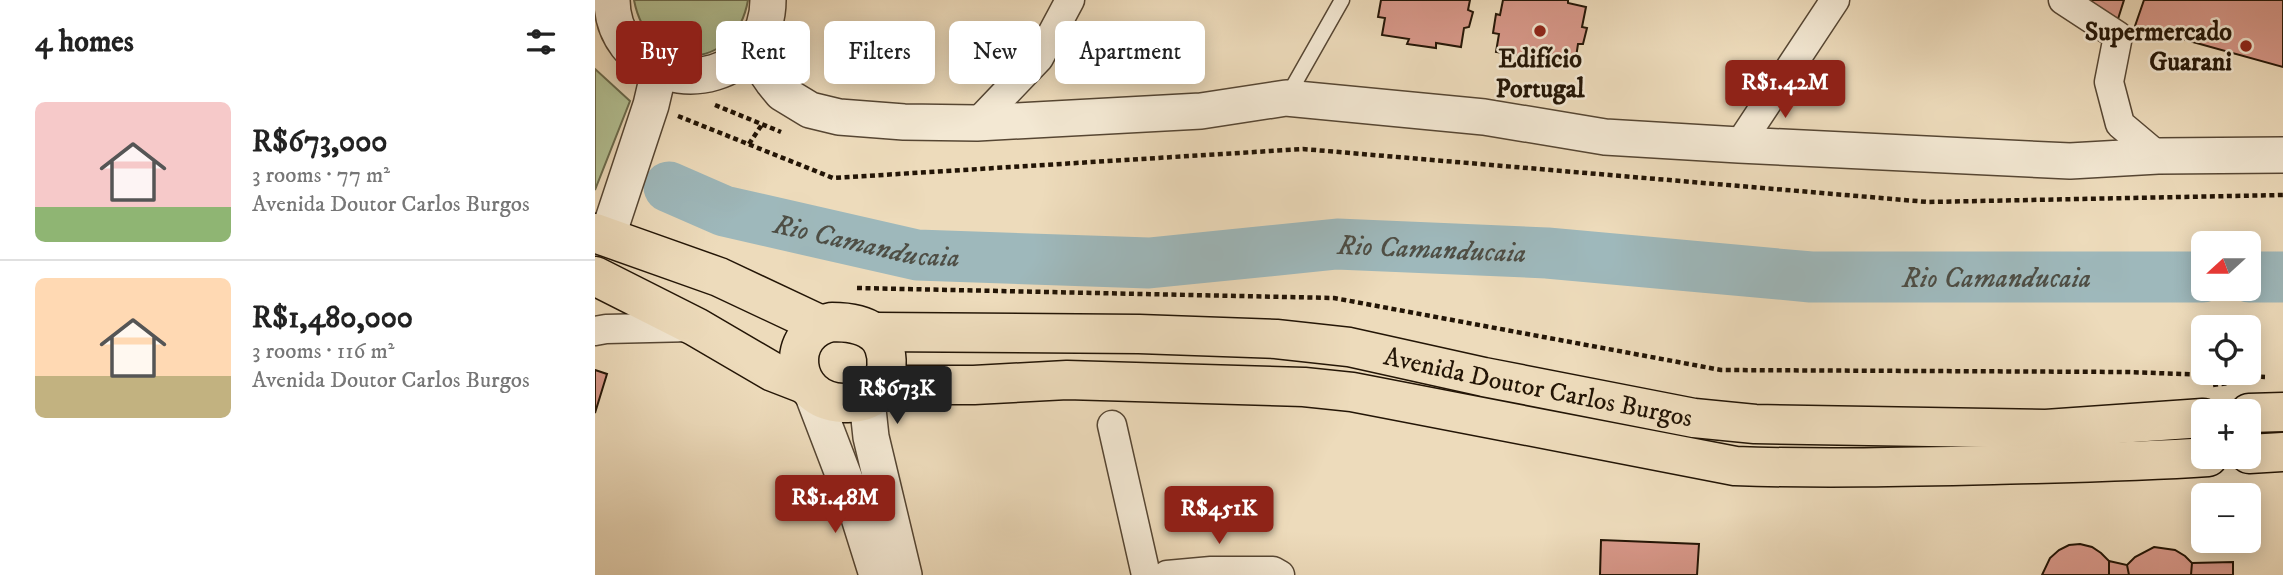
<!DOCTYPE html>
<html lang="en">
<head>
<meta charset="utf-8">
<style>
	:root { --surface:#fff; --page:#f2f2f2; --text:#222; --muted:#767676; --line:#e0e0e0; --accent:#8f2418 }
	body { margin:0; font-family:"IM FELL DW Pica",serif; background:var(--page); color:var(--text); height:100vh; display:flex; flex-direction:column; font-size:26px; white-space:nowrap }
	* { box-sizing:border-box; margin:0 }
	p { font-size:23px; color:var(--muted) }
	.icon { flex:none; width:38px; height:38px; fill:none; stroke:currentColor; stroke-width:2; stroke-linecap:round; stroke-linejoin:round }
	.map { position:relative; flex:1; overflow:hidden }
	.side { display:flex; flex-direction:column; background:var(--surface); width:595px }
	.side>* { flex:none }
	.hud { position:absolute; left:21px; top:21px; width:665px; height:63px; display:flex; gap:14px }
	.needle { width:46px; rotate:249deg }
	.tools { position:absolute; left:1596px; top:231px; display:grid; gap:14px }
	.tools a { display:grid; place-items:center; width:70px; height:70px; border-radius:10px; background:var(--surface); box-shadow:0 4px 18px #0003; font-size:35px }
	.price { position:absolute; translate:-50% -60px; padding:0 16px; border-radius:7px; background:var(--accent); color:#fff; font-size:23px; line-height:46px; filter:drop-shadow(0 2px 4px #0008) }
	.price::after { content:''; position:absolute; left:50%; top:42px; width:21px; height:16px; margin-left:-10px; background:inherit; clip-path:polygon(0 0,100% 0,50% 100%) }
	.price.active { background:#222; color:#fff }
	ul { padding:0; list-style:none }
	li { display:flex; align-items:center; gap:21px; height:175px; padding:0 35px }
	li+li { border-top:2px solid var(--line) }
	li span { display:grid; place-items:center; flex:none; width:196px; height:140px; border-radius:10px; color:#555 }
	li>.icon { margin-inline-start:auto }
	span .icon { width:84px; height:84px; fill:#fffc; stroke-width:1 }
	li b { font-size:30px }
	h2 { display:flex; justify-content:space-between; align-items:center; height:84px; padding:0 35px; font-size:30px }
	.chip { padding:0 24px; border-radius:10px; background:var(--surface); box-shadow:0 4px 18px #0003; font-size:24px; line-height:63px }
	.chip.active { background:var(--accent); color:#fff }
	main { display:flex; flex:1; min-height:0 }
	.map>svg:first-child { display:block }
	.green { fill:#b3c194; stroke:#6b6b4d; stroke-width:2 }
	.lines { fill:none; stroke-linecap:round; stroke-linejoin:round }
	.river { stroke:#9eb8bb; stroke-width:51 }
	.building { fill:#d8988a; stroke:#231506; stroke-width:2 }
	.service-casing { stroke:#564633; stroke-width:17 }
	.minor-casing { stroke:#564633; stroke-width:31 }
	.tertiary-casing { stroke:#564633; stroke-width:38 }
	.primary-casing { stroke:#231506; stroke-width:41 }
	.path { stroke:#231506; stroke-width:4.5; stroke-dasharray:5 3.5; stroke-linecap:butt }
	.service { stroke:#f3e8d3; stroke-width:14 }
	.minor { stroke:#f3e8d3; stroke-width:28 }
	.tertiary { stroke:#f3e8d3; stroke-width:35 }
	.primary { stroke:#eddbbb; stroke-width:38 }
	.poi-dot { fill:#8f2418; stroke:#f3e8d3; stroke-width:2.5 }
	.labels { text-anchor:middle; stroke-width:5; stroke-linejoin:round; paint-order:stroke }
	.poi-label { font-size:26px; font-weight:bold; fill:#231506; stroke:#f3e8d3; text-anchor:end }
	.street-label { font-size:26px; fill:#231506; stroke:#f3e8d3 }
	.water-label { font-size:28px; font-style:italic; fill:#4e4e45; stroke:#f3e8d3 }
</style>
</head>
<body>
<main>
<section class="side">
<h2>4 homes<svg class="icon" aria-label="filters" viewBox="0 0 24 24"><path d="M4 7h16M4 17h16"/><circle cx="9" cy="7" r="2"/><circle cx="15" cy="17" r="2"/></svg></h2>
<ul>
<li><span style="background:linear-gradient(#f6c9c9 75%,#8fb573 0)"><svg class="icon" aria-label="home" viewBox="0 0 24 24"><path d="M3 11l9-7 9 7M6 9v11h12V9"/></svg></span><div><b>R$673,000</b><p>3 rooms · 77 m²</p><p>Avenida Doutor Carlos Burgos</p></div></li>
<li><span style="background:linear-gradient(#ffd9b3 70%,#c2b280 0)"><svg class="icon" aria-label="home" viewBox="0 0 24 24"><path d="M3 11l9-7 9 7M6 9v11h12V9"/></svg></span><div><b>R$1,480,000</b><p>3 rooms · 116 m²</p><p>Avenida Doutor Carlos Burgos</p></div></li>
</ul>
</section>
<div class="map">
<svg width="1688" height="575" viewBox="0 0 1688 575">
	<rect width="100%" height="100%" fill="#eddbbb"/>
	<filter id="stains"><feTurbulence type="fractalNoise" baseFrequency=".00286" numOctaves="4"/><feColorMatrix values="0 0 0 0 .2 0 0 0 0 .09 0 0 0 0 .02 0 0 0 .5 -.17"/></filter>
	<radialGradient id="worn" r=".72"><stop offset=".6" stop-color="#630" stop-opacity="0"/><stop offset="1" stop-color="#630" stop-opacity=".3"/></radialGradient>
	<g class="green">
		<path d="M39,0H153C140,74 53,74 39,0Z"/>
		<path d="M0,69L35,101L0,190Z"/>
	</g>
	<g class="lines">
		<g class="river">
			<path id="s1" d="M74,187L129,211L322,255L554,263L742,244L952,253L1216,277H1608"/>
			<path d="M1654,277H1688"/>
		</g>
	</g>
	<g class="building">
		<path d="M786,0H875L873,10L878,12L874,27L869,28L866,47L841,43V48L812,44L814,39L787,35L790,18L783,17Z"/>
		<path d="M908,0H973V3L991,7L987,27L992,28L988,44H983L980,64L955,60V65L926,61L927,56L901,52L904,34L898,33L901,14L905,15Z"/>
		<path d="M1491,0H1529L1523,19Z"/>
		<path d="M1549,0H1688V67L1540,26Z"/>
		<path d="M0,370L12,374L0,413Z"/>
		<path d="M1006,540L1104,544L1102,575H1005Z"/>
		<path d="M1485,544L1497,547L1506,553L1514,561L1520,575H1447L1455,558L1464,550L1474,545Z"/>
		<path d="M1559,547L1580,550L1590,556L1597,563L1603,575H1529L1532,565L1540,557Z"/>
		<path d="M1514,561L1532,565L1534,575H1514Z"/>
		<path d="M1638,562V575H1596L1597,563Z"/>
	</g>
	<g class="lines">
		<defs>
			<path id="service" d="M692,97L747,0"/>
			<g id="minor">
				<path d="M1468,0L1523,36L1514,82L1525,124L1563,156"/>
				<path d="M382,123L444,58L475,0"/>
				<path d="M1144,145L1240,0"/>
				<path d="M0,331L11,329L98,327"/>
				<path d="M517,425L551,575"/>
				<path d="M572,575L616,571H678L685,575"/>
			</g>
			<g id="tertiary">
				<path d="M17,0C17,16 22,32 32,45C77,102 173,76 173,0"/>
				<path d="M158,45L167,66L178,82L187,93L215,110L244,117L309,122L382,123L606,111L691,98L889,117L1010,137L1144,145L1475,161L1563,156L1688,155"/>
				<path d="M12,238L56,105L64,71"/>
				<path d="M217,393L261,508L282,575"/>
				<path d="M272,400L276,437L309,575"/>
			</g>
			<g id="primary">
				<path d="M0,233L124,277L224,324"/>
				<path d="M0,276L101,327L178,372L209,384"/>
				<path d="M237,322C250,322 266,323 278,332C298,345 295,387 275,398C267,403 257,403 248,403C194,401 189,331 237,322Z"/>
				<path id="s2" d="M280,332L544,334L681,339L754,347L889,377L1099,418L1160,424L1451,429L1608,418"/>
				<path d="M287,385H379L472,380L709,387L757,392L1140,466C1226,469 1312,467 1398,465C1470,463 1541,462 1613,457"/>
				<path d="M1654,413L1688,412"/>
				<path d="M1654,454L1688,452"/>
			</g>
		</defs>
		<use href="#service" class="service-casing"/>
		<use href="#minor" class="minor-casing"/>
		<use href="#tertiary" class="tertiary-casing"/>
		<use href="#primary" class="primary-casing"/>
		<g class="path">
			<path d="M120,105L186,132"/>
			<path d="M83,116L238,178L708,149L1333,202L1688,195"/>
			<path d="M154,144L168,123"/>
			<path d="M262,288L739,298L1126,370L1533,372L1670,377"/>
			<path d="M1618,385L1641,382"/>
		</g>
		<use href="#service" class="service"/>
		<use href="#minor" class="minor"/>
		<use href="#tertiary" class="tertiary"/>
		<use href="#primary" class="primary"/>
	</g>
	<g class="poi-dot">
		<circle cx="945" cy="31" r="7"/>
		<circle cx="1651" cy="46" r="7"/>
	</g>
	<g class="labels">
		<g class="poi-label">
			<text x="1637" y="40">Supermercado<tspan x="1637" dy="30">Guarani</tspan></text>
			<text x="945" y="67" text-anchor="middle">Edifício<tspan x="945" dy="30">Portugal</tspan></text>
		</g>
		<g class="street-label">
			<text dy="9" stroke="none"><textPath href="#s2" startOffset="668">Avenida Doutor Carlos Burgos</textPath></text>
		</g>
		<g class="water-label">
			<text dy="10" stroke="none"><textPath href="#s1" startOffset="206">Rio Camanducaia</textPath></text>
			<text dy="10" stroke="none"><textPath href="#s1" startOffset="774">Rio Camanducaia</textPath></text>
			<text dy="10" stroke="none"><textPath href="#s1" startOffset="1340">Rio Camanducaia</textPath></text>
		</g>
	</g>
	<rect width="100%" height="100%" filter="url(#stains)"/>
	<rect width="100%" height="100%" fill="url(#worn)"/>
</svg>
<div class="tools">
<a><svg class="needle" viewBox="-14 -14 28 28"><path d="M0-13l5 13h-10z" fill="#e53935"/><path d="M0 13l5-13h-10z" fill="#767676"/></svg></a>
<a><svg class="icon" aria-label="locate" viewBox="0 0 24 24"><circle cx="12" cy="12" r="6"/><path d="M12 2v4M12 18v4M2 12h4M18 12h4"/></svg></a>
<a>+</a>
<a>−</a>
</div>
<b class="price" style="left:1190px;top:120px">R$1.42M</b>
<b class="price active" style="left:302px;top:426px">R$673K</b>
<b class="price" style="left:240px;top:535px">R$1.48M</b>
<b class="price" style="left:624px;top:546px">R$451K</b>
<div class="hud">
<a class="chip active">Buy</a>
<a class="chip">Rent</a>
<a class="chip">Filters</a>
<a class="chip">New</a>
<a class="chip">Apartment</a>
</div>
</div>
</main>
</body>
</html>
